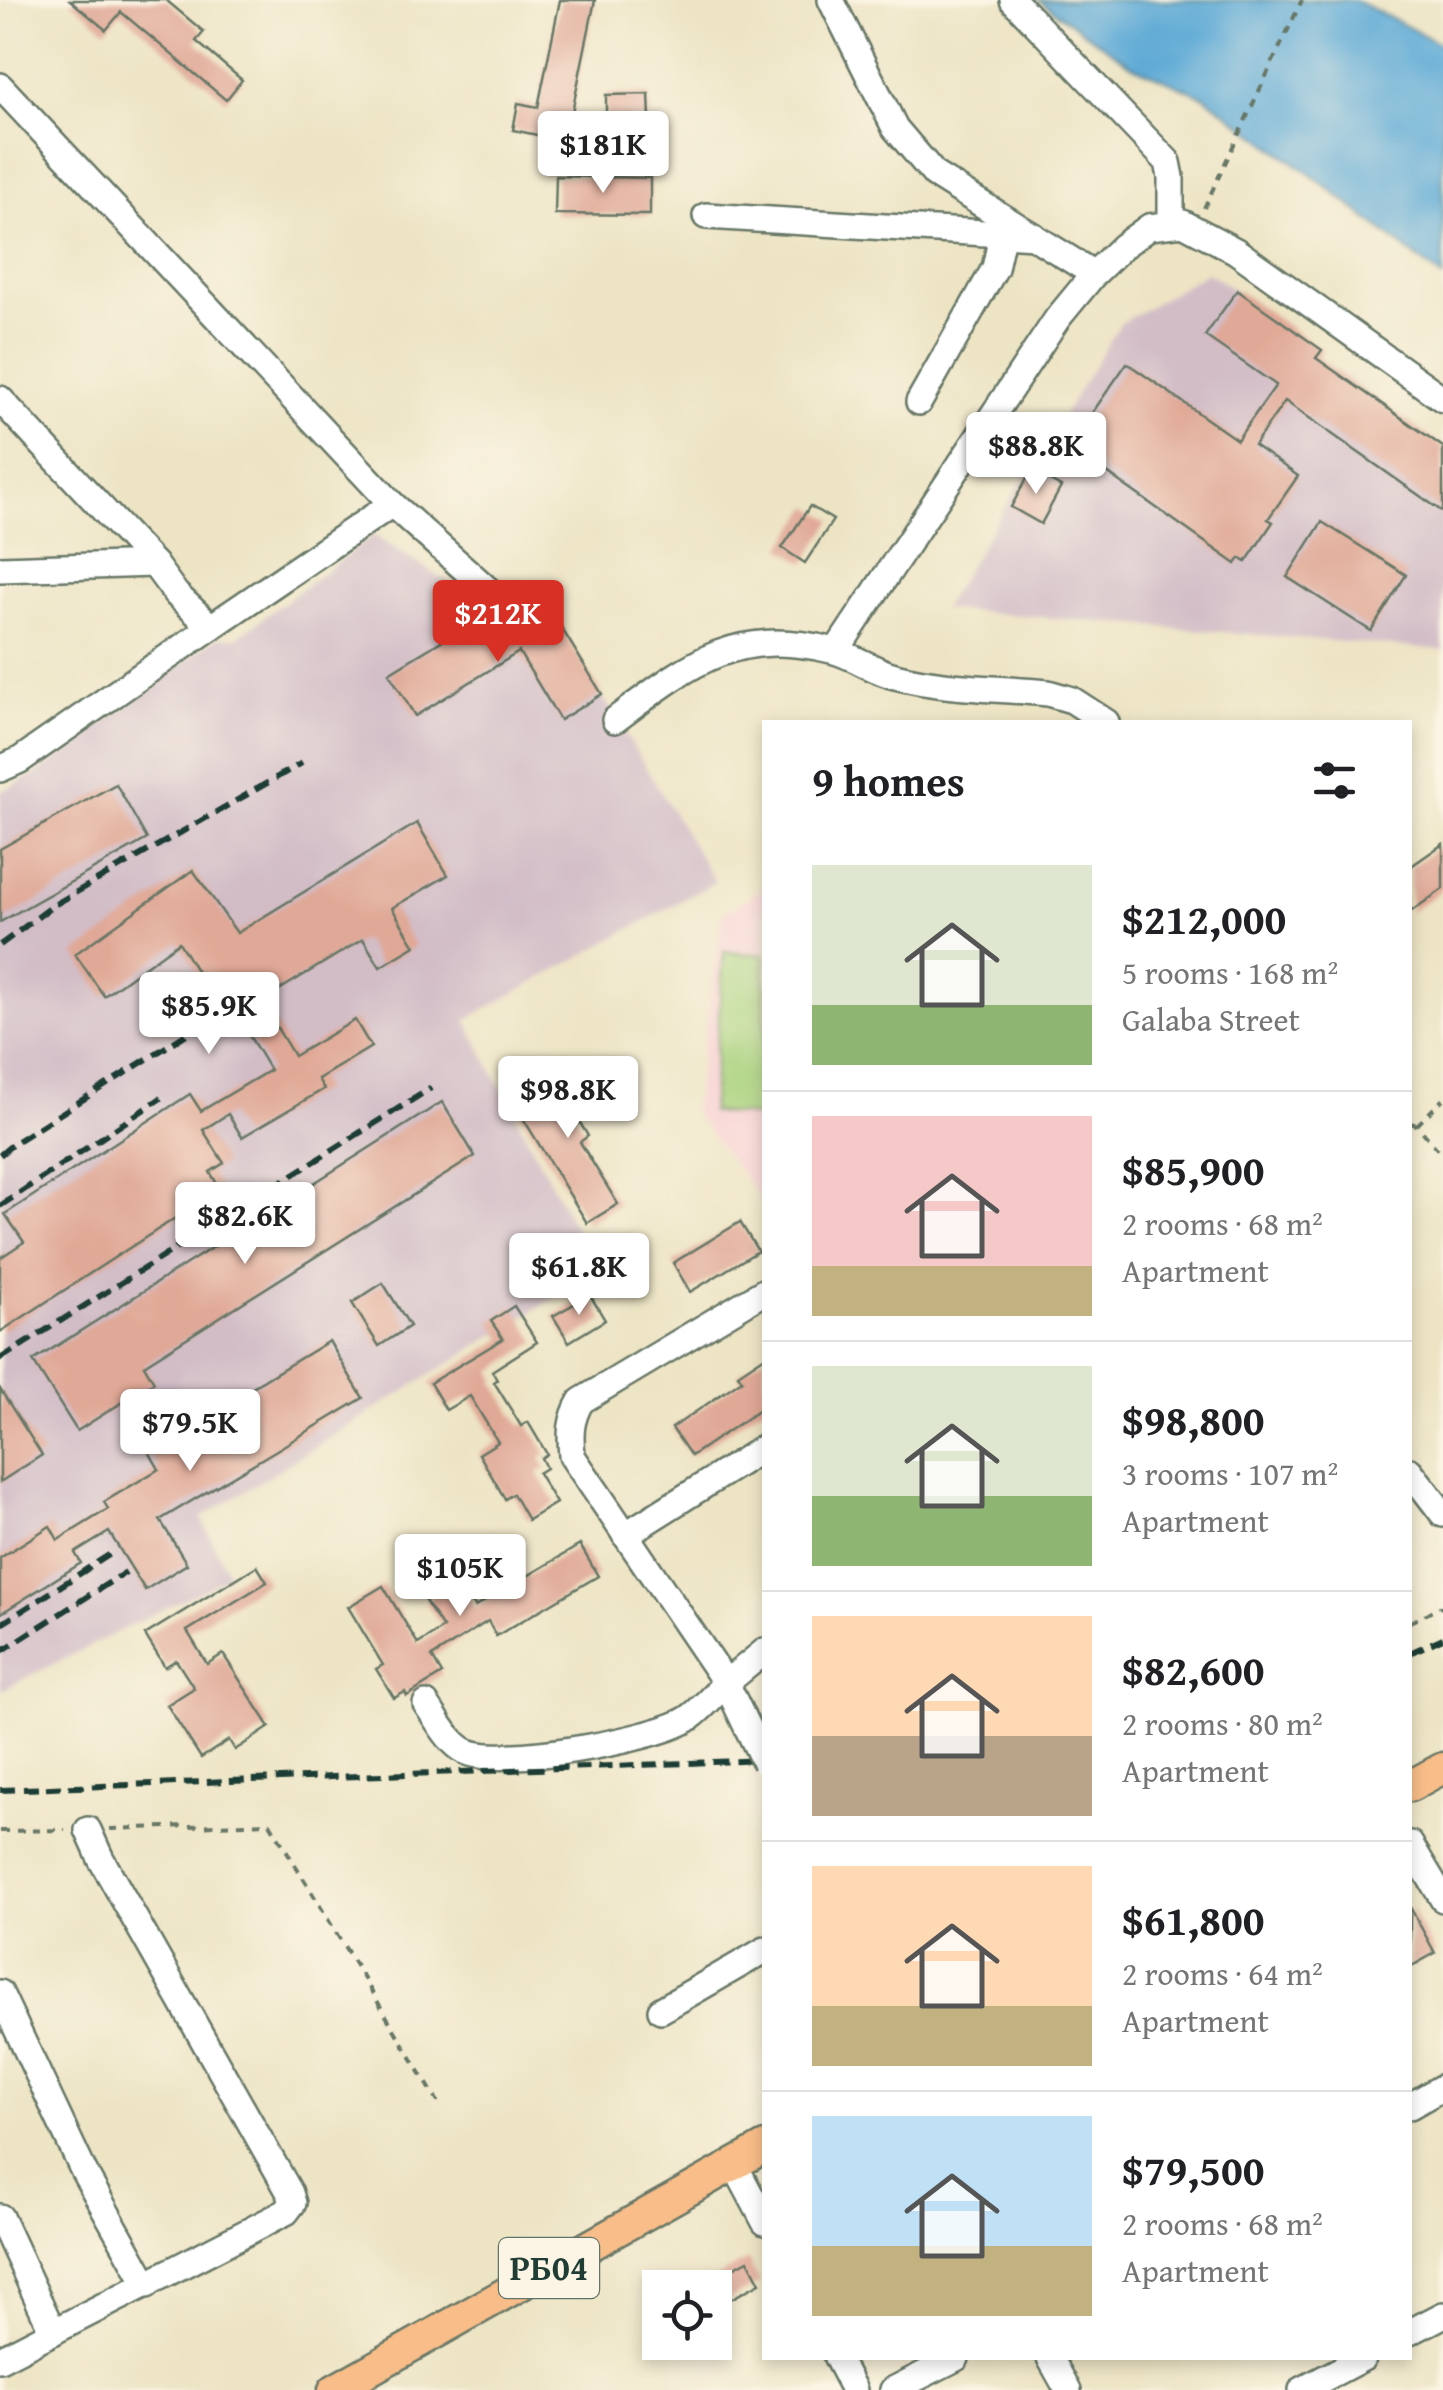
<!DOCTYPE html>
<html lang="en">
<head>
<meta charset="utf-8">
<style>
	:root { --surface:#fff; --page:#f2f2f2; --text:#202124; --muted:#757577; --line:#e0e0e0; --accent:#d93025 }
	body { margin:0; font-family:"Gentium Book Plus",serif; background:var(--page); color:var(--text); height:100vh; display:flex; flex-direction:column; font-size:38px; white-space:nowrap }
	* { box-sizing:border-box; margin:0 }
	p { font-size:32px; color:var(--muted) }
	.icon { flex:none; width:55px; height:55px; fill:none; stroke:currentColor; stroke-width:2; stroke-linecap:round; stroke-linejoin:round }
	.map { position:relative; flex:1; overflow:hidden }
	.drawer { position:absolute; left:762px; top:720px; width:650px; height:1640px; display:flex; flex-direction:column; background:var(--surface); border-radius:0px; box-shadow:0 5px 15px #0003 }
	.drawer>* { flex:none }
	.fabs { position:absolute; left:642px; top:2270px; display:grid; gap:20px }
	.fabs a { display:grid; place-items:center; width:90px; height:90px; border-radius:0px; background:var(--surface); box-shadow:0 5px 15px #0003; font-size:50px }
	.price { position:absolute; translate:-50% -85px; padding:0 22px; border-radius:10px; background:#fff; color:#222; font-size:32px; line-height:65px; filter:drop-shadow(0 2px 5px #0008) }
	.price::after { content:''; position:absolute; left:50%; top:60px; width:30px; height:22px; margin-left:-15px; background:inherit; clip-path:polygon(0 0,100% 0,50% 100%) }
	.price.on { background:var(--accent); color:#fff }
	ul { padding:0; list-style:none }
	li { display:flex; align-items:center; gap:30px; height:250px; padding:0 50px }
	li+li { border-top:2px solid var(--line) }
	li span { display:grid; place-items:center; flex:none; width:280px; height:200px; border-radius:0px; color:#555 }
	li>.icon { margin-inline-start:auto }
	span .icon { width:120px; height:120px; fill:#fffc; stroke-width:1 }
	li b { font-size:42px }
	h2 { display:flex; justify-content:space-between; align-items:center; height:120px; padding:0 50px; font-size:42px }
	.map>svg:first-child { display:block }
	.built { fill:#f7cfd3 }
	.industrial { fill:#d2bdc7 }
	.green { fill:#a9d27d; stroke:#648858; stroke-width:2.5 }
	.water { fill:#5eaad6; stroke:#3e7485; stroke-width:2.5 }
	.building { fill:#e0a896 }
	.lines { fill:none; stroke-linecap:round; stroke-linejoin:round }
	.minor-casing { stroke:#677766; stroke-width:30 }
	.major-casing { stroke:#677766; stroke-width:35 }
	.path { stroke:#677766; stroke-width:4; stroke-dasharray:8 8; stroke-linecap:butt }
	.minor { stroke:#fff; stroke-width:25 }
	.major { stroke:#f8bd88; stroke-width:30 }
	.rail { stroke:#1f3d34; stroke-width:6; stroke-dasharray:15 8; stroke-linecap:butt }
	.minor-bridge-casing { stroke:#677766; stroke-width:30; stroke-linecap:butt }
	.minor-bridge { stroke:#fff; stroke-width:25 }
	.labels { text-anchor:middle; stroke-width:9; stroke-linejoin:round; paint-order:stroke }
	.shield { fill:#fcf5e5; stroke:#617469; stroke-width:2.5 }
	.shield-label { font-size:35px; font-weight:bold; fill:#1f3d34 }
</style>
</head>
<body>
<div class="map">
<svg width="1443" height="2390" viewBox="0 0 1443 2390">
	<rect width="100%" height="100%" fill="#fcf5e5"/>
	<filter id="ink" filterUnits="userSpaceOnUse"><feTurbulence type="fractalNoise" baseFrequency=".01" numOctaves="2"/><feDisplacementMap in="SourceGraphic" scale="20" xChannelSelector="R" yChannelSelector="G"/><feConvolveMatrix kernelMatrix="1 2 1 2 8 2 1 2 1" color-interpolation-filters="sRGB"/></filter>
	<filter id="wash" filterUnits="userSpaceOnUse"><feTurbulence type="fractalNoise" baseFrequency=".0048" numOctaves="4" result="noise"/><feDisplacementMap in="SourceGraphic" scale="40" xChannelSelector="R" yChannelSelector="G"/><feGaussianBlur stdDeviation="2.25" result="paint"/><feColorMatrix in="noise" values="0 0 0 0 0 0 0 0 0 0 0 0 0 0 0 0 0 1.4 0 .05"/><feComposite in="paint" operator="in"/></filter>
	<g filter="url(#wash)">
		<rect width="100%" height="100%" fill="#ede4c4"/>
		<path class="built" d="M765,887V1204L693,1112L723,914Z"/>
		<g class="industrial">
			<path d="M1207,272L1322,350L1317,358L1443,447V650L942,609L1120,324Z"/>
			<path d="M374,535L491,610L509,640L553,614L715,882L466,1020L597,1271L201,1518L229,1576L0,1691V792L34,775L216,638L238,637Z"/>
		</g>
		<path class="green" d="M724,952L765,955V1117L711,1112Z"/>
		<path class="water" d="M1038,0H1355L1443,45V278L1318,180L1205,97L1133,66Z"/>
		<g id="blocks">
			<g class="building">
				<path d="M70,0H166L204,32L196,41L242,80L226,100L121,12L106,30Z"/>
				<path d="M560,0H595L566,141L513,130L518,103L538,107Z"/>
				<path d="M649,94L650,119L606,120V95Z"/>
				<path d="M556,176L650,178V215L555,214Z"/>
				<path d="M1237,290L1322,350L1316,358L1443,447V512L1285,401L1254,445L1298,476L1268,519L1273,522L1246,562L1240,558L1236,564L1069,446L1127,363L1237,440L1276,385L1205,336Z"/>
				<path d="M1031,471L1061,487L1041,524L1011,507Z"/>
				<path d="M810,506L833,520L805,563L782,548Z"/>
				<path d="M1322,522L1406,575L1371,631L1287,577Z"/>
				<path d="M489,612L509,640L553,614L602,694L560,720L519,652L415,716L389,673Z"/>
				<path d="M116,784L147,839L0,922V849Z"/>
				<path d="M417,823L448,875L392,908L415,946L380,967L363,939L261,1001L294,1056L355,1020L371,1047L318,1079L324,1089L242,1137L228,1114L203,1130L224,1163L210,1172L220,1189L0,1332V1258L24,1242L5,1214L190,1094L201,1111L270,1070L235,1012L225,1019L179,942L104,996L75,954L193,870L237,933Z"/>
				<path d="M1443,844V889L1410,912V867Z"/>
				<path d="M580,1057L594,1080L565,1098L588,1136L580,1142L618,1204L587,1223L518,1110L554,1087L548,1076Z"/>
				<path d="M442,1102L475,1156L144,1365L154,1382L77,1431L33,1361L259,1218L277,1245L298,1232L281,1204Z"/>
				<path d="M740,1222L758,1251L690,1292L673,1263Z"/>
				<path d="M383,1283L410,1326L379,1346L352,1303Z"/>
				<path d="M590,1295L605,1320L569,1342L553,1316Z"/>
				<path d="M514,1306L537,1342L492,1371L497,1380L494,1382L521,1426L528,1422L547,1454L541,1458L546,1468L538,1473L556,1503L528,1520L513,1494L505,1499L479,1454L498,1442L470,1396L446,1410L430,1383L503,1339L491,1321Z"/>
				<path d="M329,1341L363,1398L160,1520L187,1564L145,1590L109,1532L75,1553L81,1563L0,1614V1558L50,1526L58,1540L108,1509L104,1502L159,1469L148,1450Z"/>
				<path d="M765,1356V1406L691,1456L672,1428L742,1380L738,1374Z"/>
				<path d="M0,1389L42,1455L0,1482Z"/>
				<path d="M580,1545L598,1576L496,1636L488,1621L432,1657L442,1674L407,1696L405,1692L394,1698L376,1669L383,1665L348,1607L383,1586L418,1644L443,1628L425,1601L457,1580L475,1607Z"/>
				<path d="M257,1566L267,1582L187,1631L207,1664L223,1654L270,1727L235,1750L229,1740L201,1758L167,1705L194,1688L176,1660L165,1667L145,1635Z"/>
				<path d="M1410,1907L1435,1953L1410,1967Z"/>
				<path d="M748,2260L760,2283L725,2302L713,2279Z"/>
			</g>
		</g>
	</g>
	<g filter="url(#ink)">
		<use href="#blocks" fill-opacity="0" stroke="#677766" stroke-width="2.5"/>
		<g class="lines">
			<defs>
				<g id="minor">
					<path d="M831,0L895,128L935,175L1094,274"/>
					<path d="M1013,0L1168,162L1171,177V223"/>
					<path d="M0,86L392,504L497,598"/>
					<path d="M706,216L1034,236"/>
					<path d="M0,399L154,564L176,594L211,627L392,504"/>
					<path d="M919,402L995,268L1002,236"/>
					<path d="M0,569L154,564"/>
					<path d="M836,651L1057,319L1094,274L1123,246L1149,227L1183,223L1236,251L1443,399"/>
					<path d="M615,720C690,664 733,627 831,650C853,655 873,671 895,676C944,689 998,688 1048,693L1072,700L1106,722"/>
					<path d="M0,769L20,760L211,627"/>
					<path d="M1410,1471L1443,1514"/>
					<path d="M625,1535L765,1447"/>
					<path d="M426,1704C437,1719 448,1742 465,1751C499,1768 652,1740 686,1720C700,1712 713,1695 726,1683L572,1456C570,1434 570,1420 581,1401L765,1291"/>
					<path d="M748,1729L726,1683L765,1651"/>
					<path d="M1410,1844L1443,1899"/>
					<path d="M0,1993L84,2172L147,2285"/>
					<path d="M661,2010L765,1950"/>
					<path d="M1410,2106L1443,2087"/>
					<path d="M734,2164L765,2222"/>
					<path d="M0,2217L53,2332"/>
					<path d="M1410,2332L1443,2315"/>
					<path d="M837,2358L854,2390"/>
					<path d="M1050,2358L1068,2390"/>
					<path d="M0,2359L286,2212L293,2203L290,2193L101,1859L88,1830"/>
					<path d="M893,2390L956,2358"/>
					<path d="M1302,2390L1363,2358"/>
				</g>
				<g id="major">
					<path d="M1410,1786L1443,1768"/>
					<path d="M334,2390L765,2147"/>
				</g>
			</defs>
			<use href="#minor" class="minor-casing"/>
			<use href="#major" class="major-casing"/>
			<g class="path">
				<path d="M1204,208L1302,0"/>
				<path d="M1410,1123L1417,1125L1443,1156"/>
				<path d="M1417,1125L1443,1099"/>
				<path d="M1410,1622L1443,1606"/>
				<path d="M110,1829L270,1823L438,2102"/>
				<path d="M0,1831L65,1830"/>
			</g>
			<use href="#minor" class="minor"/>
			<use href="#major" class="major"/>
			<g class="rail">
				<path d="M0,945L54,905L302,763"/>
				<path d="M0,1155L14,1143L212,1018"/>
				<path d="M0,1206L161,1098"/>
				<path d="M0,1359L431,1088"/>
				<path d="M0,1625L112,1553"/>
				<path d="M0,1652L126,1572"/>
				<path d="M1410,1653L1443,1638"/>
				<path d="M0,1790L765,1760"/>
			</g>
			<defs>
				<path id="minor-bridge" d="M748,1729L765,1763"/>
			</defs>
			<use href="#minor-bridge" class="minor-bridge-casing"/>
			<use href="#minor-bridge" class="minor-bridge"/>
		</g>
	</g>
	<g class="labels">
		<rect class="shield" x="499" y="2238" width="100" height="60" rx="8"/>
		<g class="shield-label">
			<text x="549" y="2280">РБ04</text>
		</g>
	</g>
</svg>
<div class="fabs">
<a><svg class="icon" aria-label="locate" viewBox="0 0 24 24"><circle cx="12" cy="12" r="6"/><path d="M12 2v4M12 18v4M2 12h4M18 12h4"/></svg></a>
</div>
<b class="price" style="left:603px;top:196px">$181K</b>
<b class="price" style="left:1036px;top:497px">$88.8K</b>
<b class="price on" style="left:498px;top:665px">$212K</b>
<b class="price" style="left:209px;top:1057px">$85.9K</b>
<b class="price" style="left:568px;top:1141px">$98.8K</b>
<b class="price" style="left:245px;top:1267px">$82.6K</b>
<b class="price" style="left:579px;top:1318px">$61.8K</b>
<b class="price" style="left:190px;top:1474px">$79.5K</b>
<b class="price" style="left:460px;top:1619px">$105K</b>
<section class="drawer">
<h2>9 homes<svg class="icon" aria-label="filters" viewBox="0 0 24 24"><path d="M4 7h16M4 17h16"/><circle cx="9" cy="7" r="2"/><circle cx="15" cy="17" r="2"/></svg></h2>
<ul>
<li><span style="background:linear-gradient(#dfe7d0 70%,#8fb573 0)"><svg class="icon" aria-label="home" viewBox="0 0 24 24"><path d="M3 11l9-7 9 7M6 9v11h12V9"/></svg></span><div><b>$212,000</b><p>5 rooms · 168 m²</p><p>Galaba Street</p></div></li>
<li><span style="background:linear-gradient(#f6c9c9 75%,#c2b280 0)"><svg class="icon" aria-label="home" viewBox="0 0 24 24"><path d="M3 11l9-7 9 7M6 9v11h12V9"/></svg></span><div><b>$85,900</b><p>2 rooms · 68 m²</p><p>Apartment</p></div></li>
<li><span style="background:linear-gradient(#dfe7d0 65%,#8fb573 0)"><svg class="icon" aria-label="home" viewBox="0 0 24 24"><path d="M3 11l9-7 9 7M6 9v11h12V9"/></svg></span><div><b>$98,800</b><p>3 rooms · 107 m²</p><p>Apartment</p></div></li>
<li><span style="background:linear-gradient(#ffd9b3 60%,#b9a48a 0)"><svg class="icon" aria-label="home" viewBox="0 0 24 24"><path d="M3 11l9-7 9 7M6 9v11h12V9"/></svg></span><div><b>$82,600</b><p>2 rooms · 80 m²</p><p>Apartment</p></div></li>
<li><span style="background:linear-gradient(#ffd9b3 70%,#c2b280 0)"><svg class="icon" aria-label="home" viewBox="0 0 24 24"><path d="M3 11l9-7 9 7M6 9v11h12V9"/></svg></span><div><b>$61,800</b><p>2 rooms · 64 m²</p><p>Apartment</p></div></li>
<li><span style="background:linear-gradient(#bfe0f5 65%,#c2b280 0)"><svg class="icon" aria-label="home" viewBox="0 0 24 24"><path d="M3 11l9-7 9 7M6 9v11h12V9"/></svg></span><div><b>$79,500</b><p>2 rooms · 68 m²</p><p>Apartment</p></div></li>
</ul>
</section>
</div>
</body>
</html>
